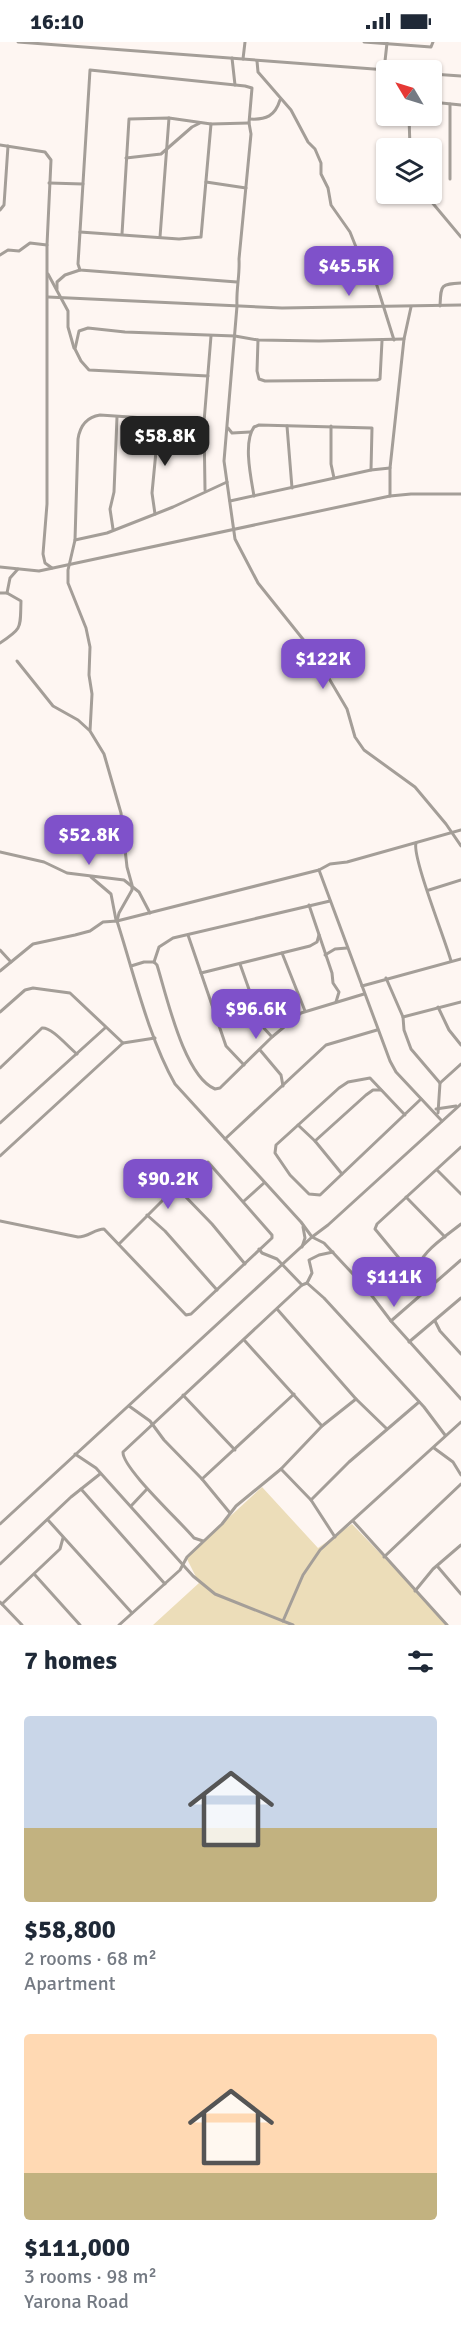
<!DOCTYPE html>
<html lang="en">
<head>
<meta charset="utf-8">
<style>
	:root { --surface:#fff; --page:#f6f6f7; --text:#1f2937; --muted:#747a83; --accent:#7f51ca }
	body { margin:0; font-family:Signika,sans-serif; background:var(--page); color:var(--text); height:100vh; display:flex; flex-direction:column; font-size:22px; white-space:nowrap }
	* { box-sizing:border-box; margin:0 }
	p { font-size:20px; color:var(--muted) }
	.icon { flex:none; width:33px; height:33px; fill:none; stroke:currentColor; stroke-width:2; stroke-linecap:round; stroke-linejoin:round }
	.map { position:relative; height:1583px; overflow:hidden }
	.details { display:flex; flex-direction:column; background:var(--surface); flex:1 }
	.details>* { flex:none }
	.needle { width:39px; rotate:308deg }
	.controls { position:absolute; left:376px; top:18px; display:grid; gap:12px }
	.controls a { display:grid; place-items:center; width:66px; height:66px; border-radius:6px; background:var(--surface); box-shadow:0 2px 4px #0004; font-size:30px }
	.price { position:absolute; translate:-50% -51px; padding:0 14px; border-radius:12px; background:var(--accent); color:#fff; font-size:20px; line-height:39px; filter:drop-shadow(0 2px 3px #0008) }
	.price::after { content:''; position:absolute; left:50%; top:36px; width:18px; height:14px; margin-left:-9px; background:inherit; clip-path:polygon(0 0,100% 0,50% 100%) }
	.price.on { background:#222; color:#fff }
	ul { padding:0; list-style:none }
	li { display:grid; align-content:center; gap:12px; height:318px; padding:0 24px }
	li span { display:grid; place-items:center; height:186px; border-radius:6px; color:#555 }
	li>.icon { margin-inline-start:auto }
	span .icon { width:108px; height:108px; fill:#fffc; stroke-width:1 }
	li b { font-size:26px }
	h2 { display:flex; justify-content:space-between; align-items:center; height:72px; padding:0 24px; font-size:26px }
	.status { display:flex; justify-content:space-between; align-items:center; height:42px; padding:0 30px; background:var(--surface); direction:ltr }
	.status svg { height:16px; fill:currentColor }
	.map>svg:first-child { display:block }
	.green { fill:#ecddb9 }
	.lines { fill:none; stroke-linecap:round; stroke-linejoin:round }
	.street { stroke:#a49e98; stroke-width:3 }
</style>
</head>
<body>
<div class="status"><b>16:10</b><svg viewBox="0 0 49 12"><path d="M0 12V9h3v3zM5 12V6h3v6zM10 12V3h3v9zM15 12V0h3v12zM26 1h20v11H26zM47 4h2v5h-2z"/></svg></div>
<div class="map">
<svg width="461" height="1583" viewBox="0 0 461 1583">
	<rect width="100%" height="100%" fill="#fef6f2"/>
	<path class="green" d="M262,1445L318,1506L352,1482L449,1583H153L199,1541L186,1515Z"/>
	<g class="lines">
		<g class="street">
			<path d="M18,0L387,28"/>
			<path d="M364,0L431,5L433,0"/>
			<path d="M232,16L235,43"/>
			<path d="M243,17L245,0"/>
			<path d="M257,19L258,30L291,68L308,100L315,107L321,121V132L328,146L331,163L350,190L356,205L373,231L394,298"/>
			<path d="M432,32L461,34"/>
			<path d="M387,41L385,19L387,1"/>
			<path d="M432,60L461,63"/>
			<path d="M450,62V137"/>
			<path d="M409,74L410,106"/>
			<path d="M250,77C266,78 275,74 280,58"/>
			<path d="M0,103L45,110L51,118L47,203V462L43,512L45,521L52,526"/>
			<path d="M126,116L161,112L192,85L200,81"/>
			<path d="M206,140L246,146"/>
			<path d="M49,141L83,142"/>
			<path d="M425,152L461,195"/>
			<path d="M0,168L4,163L8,104"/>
			<path d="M80,190L179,197L201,195L211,82"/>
			<path d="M122,192L129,77L169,76L211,82L249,81"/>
			<path d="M160,195L169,76"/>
			<path d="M0,213L8,208L19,209L30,201L47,203"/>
			<path d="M48,232L68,269V285L74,306"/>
			<path d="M237,240L80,228L78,222L90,28L245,44L252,46L249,81L251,92L239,217C240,233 236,247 237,264L224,419L235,497L258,541L306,601L324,628L347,667L355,695L364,708L415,745L446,782L461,804"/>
			<path d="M57,247V240L65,233L80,228"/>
			<path d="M48,255L282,266L461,263"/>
			<path d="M440,264C441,243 440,242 461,241"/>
			<path d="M258,298L257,329L259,337L265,339L377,338L380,337L382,299"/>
			<path d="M208,334L89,328L81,319L75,307L79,289L88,286L125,290L235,294L258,298L319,299L404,297"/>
			<path d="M287,384L292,446"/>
			<path d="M331,384V422L334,436"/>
			<path d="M228,386L232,391L250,390"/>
			<path d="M205,448L204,380L211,294"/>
			<path d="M254,454C251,436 243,400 254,385L259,383L372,386L371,428"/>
			<path d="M390,454V426L404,297L411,265"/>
			<path d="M230,459L371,428L390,426"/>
			<path d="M155,472L152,451L159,378"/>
			<path d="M113,487L110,467L114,450L117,375"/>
			<path d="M75,498L107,491L173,465L227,440"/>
			<path d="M0,525L39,529L390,454L411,452H461"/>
			<path d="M0,551H7L21,559C20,586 23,586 0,601"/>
			<path d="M7,551L10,536L18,527"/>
			<path d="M17,619L53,664L78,678L89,688"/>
			<path d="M416,801C412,815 445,897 451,919"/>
			<path d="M0,810L44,820L67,831L124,838L139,850L150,871"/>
			<path d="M319,828L390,1019L396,1030L442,1079"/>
			<path d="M91,835L111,852L116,878"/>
			<path d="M429,848L461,838"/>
			<path d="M309,863L332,931L333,941L339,950L336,960"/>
			<path d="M117,879L119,871L132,848V843L127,825L121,771L104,712L90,689L92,652L89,633L90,605L86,586L68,541V528L75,498L78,397C80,384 87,375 100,373L204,380"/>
			<path d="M117,879L319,828L330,822L347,820L461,788"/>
			<path d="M188,893L226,1004L244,1023"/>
			<path d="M0,908L11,920"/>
			<path d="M282,911L305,969"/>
			<path d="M325,913L335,907L347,906"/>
			<path d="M154,920L157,923C167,955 184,1034 215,1047L220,1046L272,995L301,971L364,952"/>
			<path d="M154,920L159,905L173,896L330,859"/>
			<path d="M240,922L262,984L272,995"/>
			<path d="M131,924L144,920H154"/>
			<path d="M0,929L33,902L75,893L90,889L103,880L117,879C134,932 148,994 175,1042L301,1180L312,1195L324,1201L366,1246L391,1279L461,1357"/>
			<path d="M201,931L310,904L317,900L319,893"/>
			<path d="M386,936L403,975L404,988L411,1007L440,1041"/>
			<path d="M362,944L461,917"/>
			<path d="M438,965L449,988L461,1003"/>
			<path d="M0,970L25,948L33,946L70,951L123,1001"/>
			<path d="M403,975L461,960"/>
			<path d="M260,1008L281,1033L283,1044"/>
			<path d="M0,1026L42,986C52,985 68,1005 77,1012"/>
			<path d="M436,1067L456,1064"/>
			<path d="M438,1071L440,1041L461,1022"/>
			<path d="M405,1073L370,1036L348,1040L339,1046L276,1103L275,1111L290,1133L309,1152L320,1153L421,1057"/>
			<path d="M0,1081L105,986"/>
			<path d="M298,1083L315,1099L342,1132"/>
			<path d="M225,1097L326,1003L377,988"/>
			<path d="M315,1099L366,1053L373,1048H381"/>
			<path d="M0,1114L123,1001L155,996"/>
			<path d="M437,1128L461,1152"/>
			<path d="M175,1147L181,1150L212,1182L245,1222"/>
			<path d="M406,1155L445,1195"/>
			<path d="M244,1159L264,1141"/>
			<path d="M147,1173L165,1189L217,1248"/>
			<path d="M0,1179L78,1195C88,1195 95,1187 104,1187L186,1273L191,1272L272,1196V1193L208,1120L184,1137L119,1202"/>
			<path d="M302,1205L305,1196L303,1185"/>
			<path d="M416,1235C415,1213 445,1195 461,1182"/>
			<path d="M307,1241L312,1231L309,1218L319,1213L333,1210"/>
			<path d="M302,1243L307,1241L324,1256L424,1365L445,1393"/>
			<path d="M427,1250L375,1187L377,1182L461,1105"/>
			<path d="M277,1267L356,1357L387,1387"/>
			<path d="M391,1279L461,1218"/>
			<path d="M435,1279L440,1289L461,1312"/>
			<path d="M245,1299L322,1384"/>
			<path d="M409,1300L461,1256"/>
			<path d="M183,1353L235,1408"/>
			<path d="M129,1364L150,1379L164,1398L202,1437L230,1471"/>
			<path d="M434,1406L453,1420L461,1433"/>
			<path d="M75,1412L96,1426L193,1534L215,1552L293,1583"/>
			<path d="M281,1427L311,1458L335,1495"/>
			<path d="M202,1437L294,1352"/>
			<path d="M81,1447L165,1542"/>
			<path d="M311,1458L349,1420L419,1360"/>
			<path d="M131,1464L147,1447"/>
			<path d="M48,1478L132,1571"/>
			<path d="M353,1479L447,1583"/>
			<path d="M0,1482L312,1195L328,1183L461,1062"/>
			<path d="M203,1499L194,1496C181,1480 122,1426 123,1410L302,1243L277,1217L262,1211L259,1207"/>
			<path d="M384,1515L461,1442"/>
			<path d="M0,1522L71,1455L100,1432"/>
			<path d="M438,1525L461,1552"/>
			<path d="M35,1533L80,1583"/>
			<path d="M415,1549L433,1527L461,1503"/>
			<path d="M0,1560L22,1583"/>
			<path d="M2,1562L60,1507L63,1496"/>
			<path d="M283,1579L303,1533L320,1508L461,1380"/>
			<path d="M119,1583L180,1528L187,1515L222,1482L236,1464L281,1427L322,1384L356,1357"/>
		</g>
	</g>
</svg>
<div class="controls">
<a><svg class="needle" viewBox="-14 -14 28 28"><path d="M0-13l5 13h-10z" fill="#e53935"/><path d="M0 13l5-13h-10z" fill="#747a83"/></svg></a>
<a><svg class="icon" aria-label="layers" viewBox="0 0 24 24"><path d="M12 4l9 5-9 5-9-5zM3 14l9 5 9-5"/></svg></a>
</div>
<b class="price" style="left:349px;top:255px">$45.5K</b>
<b class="price on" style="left:165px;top:425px">$58.8K</b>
<b class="price" style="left:323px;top:648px">$122K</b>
<b class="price" style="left:89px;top:824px">$52.8K</b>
<b class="price" style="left:256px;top:998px">$96.6K</b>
<b class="price" style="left:168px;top:1168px">$90.2K</b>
<b class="price" style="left:394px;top:1266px">$111K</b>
</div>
<section class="details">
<h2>7 homes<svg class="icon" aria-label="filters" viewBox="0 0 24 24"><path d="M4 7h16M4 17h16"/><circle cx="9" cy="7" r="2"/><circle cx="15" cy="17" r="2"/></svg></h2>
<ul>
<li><span style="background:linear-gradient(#c9d6e8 60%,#c2b280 0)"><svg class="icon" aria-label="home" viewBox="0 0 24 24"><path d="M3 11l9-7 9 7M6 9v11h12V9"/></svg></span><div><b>$58,800</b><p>2 rooms · 68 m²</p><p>Apartment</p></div></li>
<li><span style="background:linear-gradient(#ffd9b3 75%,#c2b280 0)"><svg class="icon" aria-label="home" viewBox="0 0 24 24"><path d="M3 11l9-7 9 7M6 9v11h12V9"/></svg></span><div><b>$111,000</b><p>3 rooms · 98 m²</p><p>Yarona Road</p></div></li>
</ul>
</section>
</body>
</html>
